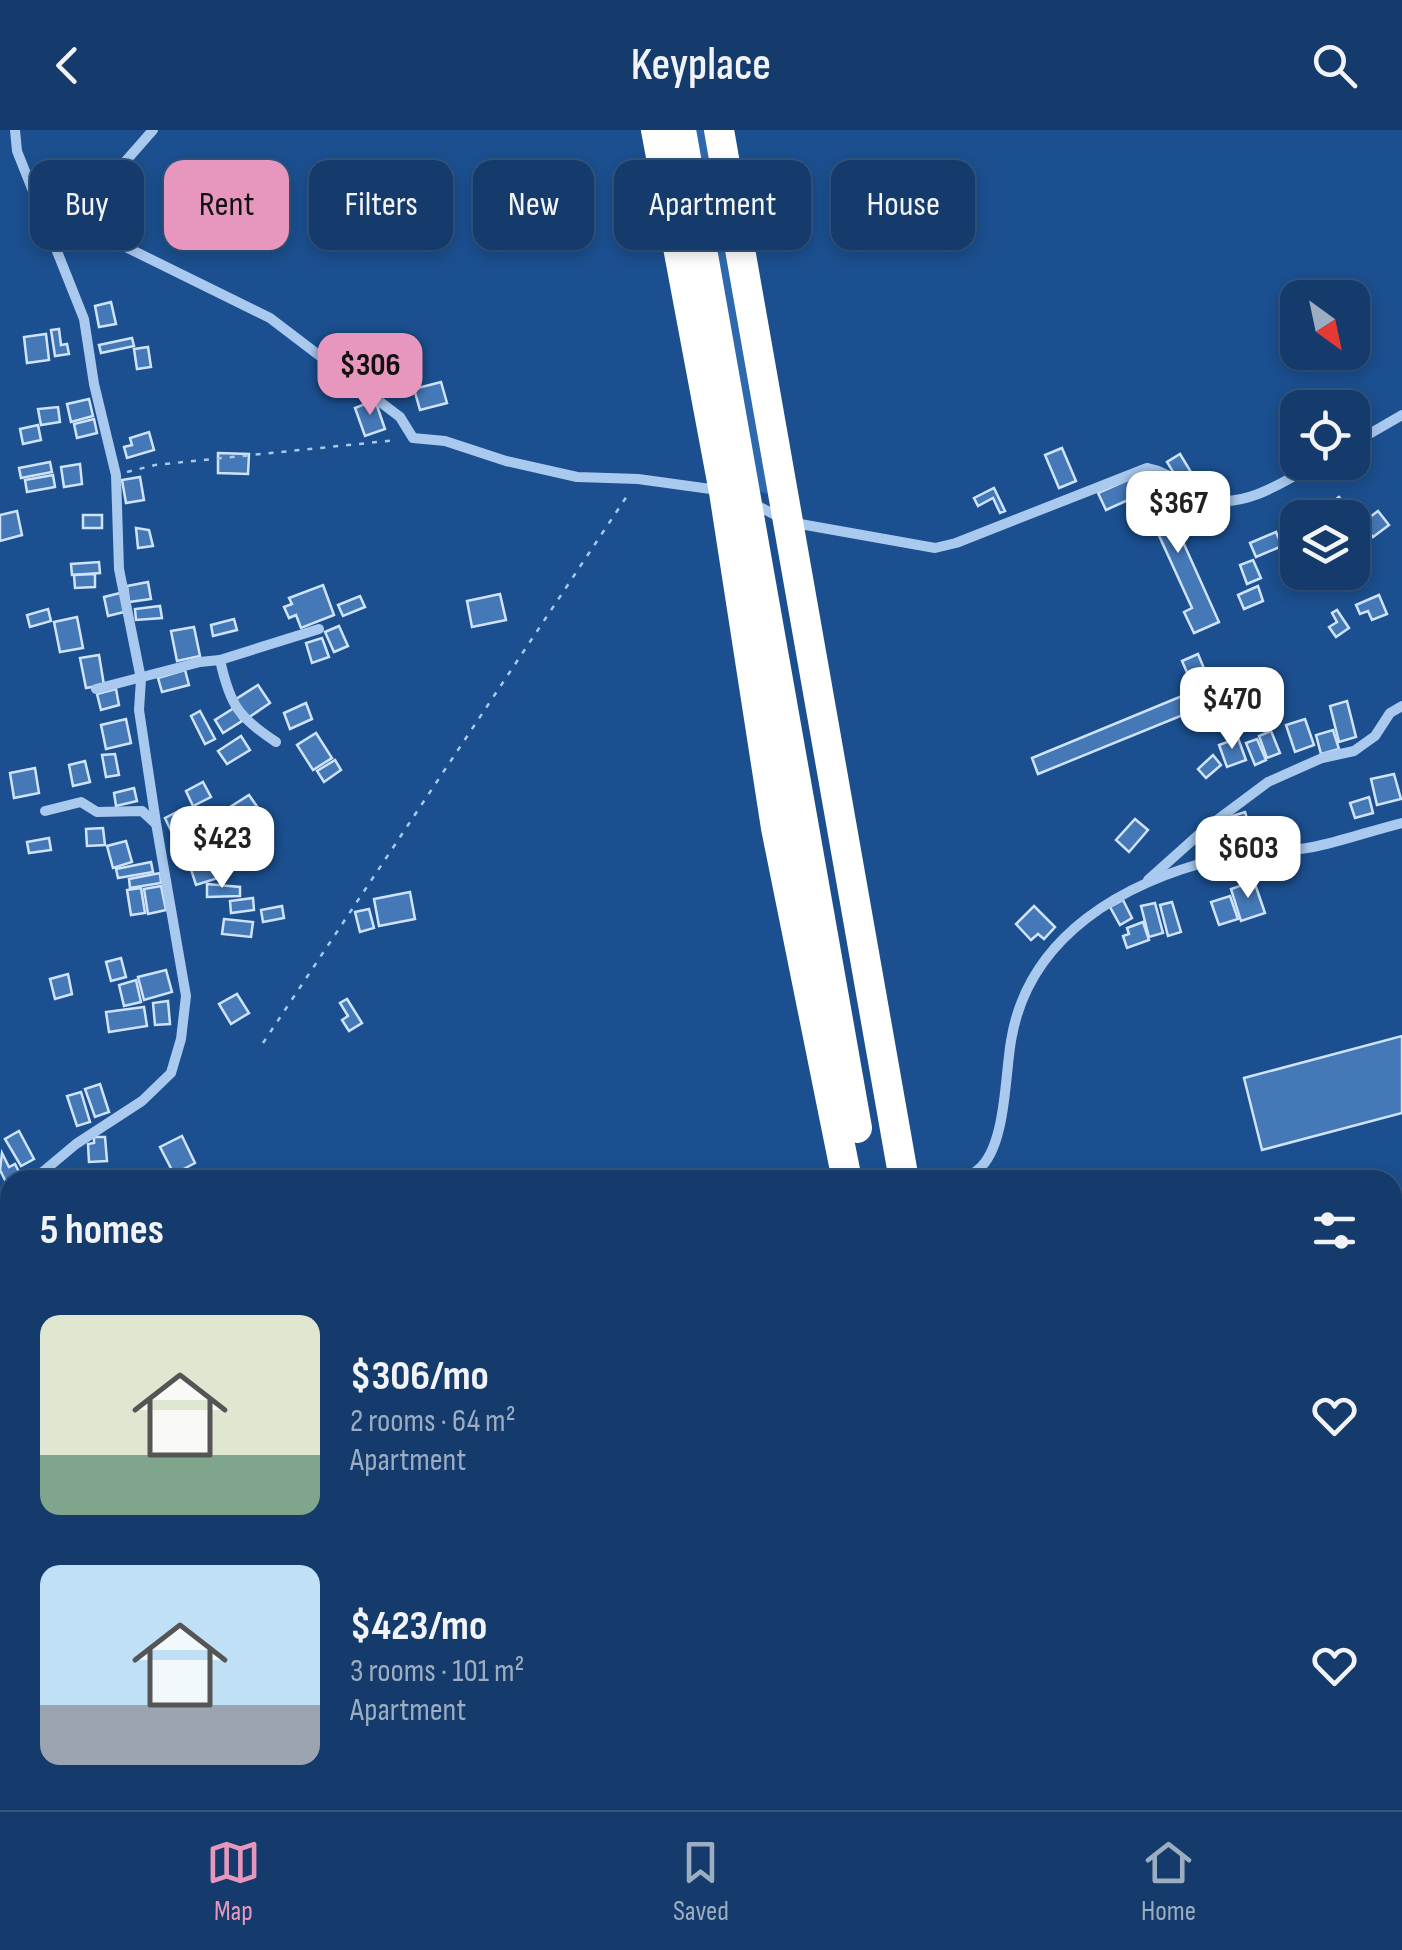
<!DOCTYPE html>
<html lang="en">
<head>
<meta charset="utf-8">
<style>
	:root { --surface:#143b6b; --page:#1d4271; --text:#f1f3f6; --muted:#9dadc1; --line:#33557e; --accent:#e797bd }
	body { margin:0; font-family:"Sofia Sans Condensed",sans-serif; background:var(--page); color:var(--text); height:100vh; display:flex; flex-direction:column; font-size:38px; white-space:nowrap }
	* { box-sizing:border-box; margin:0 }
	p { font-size:32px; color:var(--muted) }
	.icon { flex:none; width:55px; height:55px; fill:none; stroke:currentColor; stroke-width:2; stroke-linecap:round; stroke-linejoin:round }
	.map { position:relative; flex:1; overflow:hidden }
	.panel { position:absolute; left:0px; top:1040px; width:1402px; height:640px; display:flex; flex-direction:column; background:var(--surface); border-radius:30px 30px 0 0; box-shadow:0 5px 15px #0003,0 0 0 2px var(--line) }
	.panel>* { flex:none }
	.hud { position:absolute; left:30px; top:30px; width:1342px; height:90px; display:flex; gap:20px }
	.needle { width:65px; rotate:147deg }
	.controls { position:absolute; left:1280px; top:150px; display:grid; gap:20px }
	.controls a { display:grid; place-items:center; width:90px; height:90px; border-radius:20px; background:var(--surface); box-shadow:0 5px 15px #0003,0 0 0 2px var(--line); font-size:50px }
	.price { position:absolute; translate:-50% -85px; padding:0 22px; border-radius:20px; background:#fff; color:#222; font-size:32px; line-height:65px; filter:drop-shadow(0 2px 5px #0008) }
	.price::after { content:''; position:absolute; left:50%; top:60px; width:30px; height:22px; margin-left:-15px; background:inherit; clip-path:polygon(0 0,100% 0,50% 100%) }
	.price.selected { background:var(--accent); color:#111 }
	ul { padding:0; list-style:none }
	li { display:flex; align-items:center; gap:30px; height:250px; padding:0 40px }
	li span { display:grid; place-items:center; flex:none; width:280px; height:200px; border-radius:20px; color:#555 }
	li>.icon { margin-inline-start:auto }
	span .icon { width:120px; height:120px; fill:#fffc; stroke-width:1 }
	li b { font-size:42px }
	h2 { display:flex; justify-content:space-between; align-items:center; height:120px; padding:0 40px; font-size:42px }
	.chip { padding:0 35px; border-radius:20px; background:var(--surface); box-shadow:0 5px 15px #0003,0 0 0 2px var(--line); font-size:35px; line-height:90px }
	.chip.selected { background:var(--accent); color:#111 }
	header { display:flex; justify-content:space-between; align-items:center; height:130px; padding:0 40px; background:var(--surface); font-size:45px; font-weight:600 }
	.tab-bar { display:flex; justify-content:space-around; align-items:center; height:140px; border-top:2px solid var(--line); background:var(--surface); font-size:28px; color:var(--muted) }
	.tab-bar a { display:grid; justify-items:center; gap:5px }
	.tab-bar .selected { color:var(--accent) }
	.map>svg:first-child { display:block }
	.green { fill:#2e69ad }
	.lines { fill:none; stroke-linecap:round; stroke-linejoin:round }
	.stream { stroke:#9cc4f0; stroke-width:5 }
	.building { fill:#4478b7; stroke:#cfe3fa; stroke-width:2.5 }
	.path { stroke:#a9c9ee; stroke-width:2.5; stroke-dasharray:5 8; stroke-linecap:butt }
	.street { stroke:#a9c9ee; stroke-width:10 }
	.secondary { stroke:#d6e6fa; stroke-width:20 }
	.highway { stroke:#fff; stroke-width:30 }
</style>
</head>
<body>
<header><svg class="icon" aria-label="back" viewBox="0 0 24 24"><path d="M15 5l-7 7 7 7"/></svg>Keyplace<svg class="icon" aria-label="search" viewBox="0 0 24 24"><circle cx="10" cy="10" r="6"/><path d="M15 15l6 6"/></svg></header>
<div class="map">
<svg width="1402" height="1680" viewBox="0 0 1402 1680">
	<rect width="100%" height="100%" fill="#1b4f8f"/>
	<path class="green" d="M691,0H707L768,364L757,361Z"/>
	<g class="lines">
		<path class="stream" d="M0,1439L10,1419"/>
	</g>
	<g class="building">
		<path d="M113,58L119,84L96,88L91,63Z"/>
		<path d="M65,91L76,115L65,120L54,96Z"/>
		<path d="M111,172L116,194L99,197L95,176Z"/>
		<path d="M59,199L61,215L67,214L69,224L55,226L51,200Z"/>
		<path d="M46,204L49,230L27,233L24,207Z"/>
		<path d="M132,208L134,216L101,223L99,215Z"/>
		<path d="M148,217L151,237L137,239L134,219Z"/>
		<path d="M441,252L447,273L420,280L414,259Z"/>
		<path d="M89,269L93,286L71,292L67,274Z"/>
		<path d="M375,270L385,299L365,306L355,278Z"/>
		<path d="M58,277L60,292L41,295L38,279Z"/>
		<path d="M94,289L97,303L77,308L74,294Z"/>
		<path d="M38,295L41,310L23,314L20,299Z"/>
		<path d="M149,302L154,320L127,328L124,317L132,315L130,308Z"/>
		<path d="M1062,318L1076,351L1059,358L1045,325Z"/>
		<path d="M218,323L249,324L248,344L218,343Z"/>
		<path d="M1180,324L1191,342L1178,350L1167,332Z"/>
		<path d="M50,332L52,342L21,348L19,338Z"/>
		<path d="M80,334L82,354L64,357L61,337Z"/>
		<path d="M53,345L55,357L27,362L25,350Z"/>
		<path d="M1153,345L1219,492L1194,503L1184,482L1192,478L1135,353Z"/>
		<path d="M140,347L144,370L126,373L122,350Z"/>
		<path d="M1132,348L1139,365L1106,380L1098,363Z"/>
		<path d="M994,358L1005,381L1000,383L993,368L978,376L974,368Z"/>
		<path d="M1339,367L1356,390L1352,392V388H1327L1321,380Z"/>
		<path d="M17,381L22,405L0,411V385Z"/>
		<path d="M1378,381L1389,395L1373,407L1362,393Z"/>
		<rect x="83" y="385" width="19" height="13"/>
		<path d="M136,398L149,400L153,416L138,418Z"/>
		<path d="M1276,402L1282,416L1256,427L1250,413Z"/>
		<path d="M1253,430L1261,448L1247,454L1240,435Z"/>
		<path d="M99,432L100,443L72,445L71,434Z"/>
		<path d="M95,444V457L75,458L74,445Z"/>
		<path d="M148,452L151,469L129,472L127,456Z"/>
		<path d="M323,455L334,485L301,498L296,485L289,488L284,477L292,474L289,468Z"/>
		<path d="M1258,456L1263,471L1244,479L1238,465Z"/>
		<path d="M124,462L128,481L108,486L104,467Z"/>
		<path d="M500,464L506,490L472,497L467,471Z"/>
		<path d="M1379,465L1387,484L1372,490L1368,481L1360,484L1356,475Z"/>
		<path d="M360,466L365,477L343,486L338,475Z"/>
		<path d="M160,476L162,488L136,490L135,479Z"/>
		<path d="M48,479L51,491L30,497L27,485Z"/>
		<path d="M1337,480L1349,498L1336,507L1329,497L1337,492L1332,483Z"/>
		<path d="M77,487L83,518L60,522L54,492Z"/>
		<path d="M234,489L237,500L213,506L211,495Z"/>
		<path d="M339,496L348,516L334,522L325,502Z"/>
		<path d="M194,497L200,526L177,531L171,501Z"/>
		<path d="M322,508L329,527L312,533L306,513Z"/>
		<path d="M1198,524L1208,548L1192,554L1182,531Z"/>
		<path d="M99,525L104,555L86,558L80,528Z"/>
		<path d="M185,540L189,555L162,562L158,548Z"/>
		<path d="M258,555L270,573L245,590L233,571Z"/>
		<path d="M116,559L119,575L101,580L97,564Z"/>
		<path d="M1199,559L1205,576L1038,644L1032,628Z"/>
		<path d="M1347,571L1356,607L1339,612L1330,576Z"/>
		<path d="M306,573L312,589L290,599L284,583Z"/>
		<path d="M1236,576L1241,586L1219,597L1214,587Z"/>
		<path d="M234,578L242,591L223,603L215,590Z"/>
		<path d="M200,581L215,609L205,614L191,586Z"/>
		<path d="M126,589L131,613L106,619L101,595Z"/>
		<path d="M1305,589L1314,615L1295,622L1286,595Z"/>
		<path d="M1333,600L1339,619L1321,624L1316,605Z"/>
		<path d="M1271,601L1280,623L1267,628L1259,606Z"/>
		<path d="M316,603L332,628L313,640L297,615Z"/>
		<path d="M241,606L250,620L227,634L218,621Z"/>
		<path d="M1238,608L1246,630L1227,637L1219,615Z"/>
		<path d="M1257,609L1266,630L1255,635L1246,613Z"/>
		<path d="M115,624L119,645L106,647L102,625Z"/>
		<path d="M1213,625L1221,635L1206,648L1198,639Z"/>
		<path d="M335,630L341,640L324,652L317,641Z"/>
		<path d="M85,631L90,652L73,656L69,635Z"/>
		<path d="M35,638L39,663L14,668L10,643Z"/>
		<path d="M1394,644L1401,669L1377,675L1371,649Z"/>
		<path d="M203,652L211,667L193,676L186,661Z"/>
		<path d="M134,658L137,671L116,676L114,663Z"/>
		<path d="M249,665L263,685L236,703L222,682Z"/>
		<path d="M1369,667L1373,683L1355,688L1350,673Z"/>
		<path d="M177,682L185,698L173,705L165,688Z"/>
		<path d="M1245,682L1252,704L1233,710L1226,688Z"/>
		<path d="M1135,689L1148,700L1129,722L1116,710Z"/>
		<path d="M103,698L105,715L87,716L86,699Z"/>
		<path d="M49,708L51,720L29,723L27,712Z"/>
		<path d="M126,711L132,732L113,738L107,716Z"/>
		<path d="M211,727L218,748L196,755L189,733Z"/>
		<path d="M151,732L153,742L118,748L116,739Z"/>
		<path d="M160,743L161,753L130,758L129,749Z"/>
		<path d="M1254,751L1265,783L1241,791L1231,759Z"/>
		<path d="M207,754L240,757V766L207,767Z"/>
		<path d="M161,756L166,780L148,784L144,759Z"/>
		<path d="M141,758L145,783L131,785L127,760Z"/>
		<path d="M410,762L415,789L379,796L374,769Z"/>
		<path d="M1230,766L1238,789L1219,795L1211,772Z"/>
		<path d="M253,768L254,780L231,783L230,771Z"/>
		<path d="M1123,770L1132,788L1120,795L1110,777Z"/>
		<path d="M1172,772L1181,802L1168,806L1160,775Z"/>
		<path d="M1155,773L1163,803L1149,807L1141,776Z"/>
		<path d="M282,776L284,788L263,792L261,780Z"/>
		<path d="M1034,776L1055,797L1044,809L1038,804L1031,810L1016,794Z"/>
		<path d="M369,779L374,798L360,802L355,782Z"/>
		<path d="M224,789L253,792L251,807L222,804Z"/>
		<path d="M1143,792L1149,810L1127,818L1123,806L1129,804L1127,798Z"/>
		<path d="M121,828L126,847L111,851L106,832Z"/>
		<path d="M166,840L172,862L144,870L138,847Z"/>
		<path d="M68,844L72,864L55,869L50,849Z"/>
		<path d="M136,850L141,872L124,876L119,855Z"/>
		<path d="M237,864L249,883L231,894L219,874Z"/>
		<path d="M347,869L362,893L349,901L342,890L348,886L340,873Z"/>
		<path d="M168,871L170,894L155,895L153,873Z"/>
		<path d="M144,877L147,896L109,902L106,882Z"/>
		<path d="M1402,906V983L1262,1020L1244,948Z"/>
		<path d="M100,954L109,982L95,987L85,959Z"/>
		<path d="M81,962L90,992L77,996L67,966Z"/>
		<path d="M19,1001L34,1029L21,1036L5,1009Z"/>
		<path d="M182,1006L195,1033L174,1044L160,1017Z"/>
		<path d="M94,1007H105L107,1031L89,1032L88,1014L94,1013Z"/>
		<path d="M2,1023L9,1037L15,1034L20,1044L6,1052L0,1040Z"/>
		<path d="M10,1309V1350L0,1345V1331Z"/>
		<path d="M1393,1378L1402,1397V1461L1392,1441Z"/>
		<path d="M337,1670H353L356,1677L349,1680H316Z"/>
		<path d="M451,1670H478L482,1680H454Z"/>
	</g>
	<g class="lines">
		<g class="path">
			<path d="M127,342L155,335L397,310"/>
			<path d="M263,913L629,363"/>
			<path d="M0,1412L10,1391"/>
		</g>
		<g class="street">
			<path d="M15,0L17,21L84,189L94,254L116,345L119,439L141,549L139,580L156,693L186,866L181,909L171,943L142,971L76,1014L33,1050"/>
			<path d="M33,57L117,41L153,0"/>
			<path d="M43,85L73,91L270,188L400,287L413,308L445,311L506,331L577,347L638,349L718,360"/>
			<path d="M1352,314L1402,285"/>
			<path d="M752,373L789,392L935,418L956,413L1147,338C1169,342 1183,356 1202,366C1237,384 1288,350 1318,332"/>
			<path d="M220,530C230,575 238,587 276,612"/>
			<path d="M96,559L200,532L220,530L319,499"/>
			<path d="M45,681L81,672L97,682L142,681L155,693"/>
			<path d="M1148,750L1205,699L1268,652L1322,628L1354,621L1375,606L1390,583L1402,576"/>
			<path d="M964,1050C970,1046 977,1041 982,1036C1006,1010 1005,945 1011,911C1028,805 1125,751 1222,728C1252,720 1284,723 1313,717C1343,711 1373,700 1402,693"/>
			<path d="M0,1078L10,1070"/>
		</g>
		<path class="secondary" d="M1392,1540H1402"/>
		<g class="highway">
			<path d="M656,0L724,362L776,698L847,1050"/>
			<path d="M681,0L857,998"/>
			<path d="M719,0L904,1050"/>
			<path d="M0,1664L10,1659"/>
		</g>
	</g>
</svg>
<div class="controls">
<a><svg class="needle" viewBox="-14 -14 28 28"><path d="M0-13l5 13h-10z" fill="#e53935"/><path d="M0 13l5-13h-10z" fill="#9dadc1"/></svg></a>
<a><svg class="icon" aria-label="locate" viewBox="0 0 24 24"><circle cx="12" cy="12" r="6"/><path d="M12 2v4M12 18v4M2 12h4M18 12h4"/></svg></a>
<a><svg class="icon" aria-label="layers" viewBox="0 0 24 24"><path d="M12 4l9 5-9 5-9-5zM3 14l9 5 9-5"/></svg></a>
</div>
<b class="price selected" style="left:370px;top:288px">$306</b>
<b class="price" style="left:1178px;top:426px">$367</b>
<b class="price" style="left:1232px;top:622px">$470</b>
<b class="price" style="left:222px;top:761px">$423</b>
<b class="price" style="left:1248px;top:771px">$603</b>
<div class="hud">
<a class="chip">Buy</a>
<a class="chip selected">Rent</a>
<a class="chip">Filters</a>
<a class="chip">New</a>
<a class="chip">Apartment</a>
<a class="chip">House</a>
</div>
<section class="panel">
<h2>5 homes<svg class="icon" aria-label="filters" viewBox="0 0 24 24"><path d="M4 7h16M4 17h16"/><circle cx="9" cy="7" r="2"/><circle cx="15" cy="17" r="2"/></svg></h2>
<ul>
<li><span style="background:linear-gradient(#dfe7d0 70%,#7fa58c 0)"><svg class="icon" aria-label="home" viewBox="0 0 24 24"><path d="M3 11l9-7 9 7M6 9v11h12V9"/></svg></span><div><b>$306/mo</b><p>2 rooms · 64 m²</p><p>Apartment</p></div><svg class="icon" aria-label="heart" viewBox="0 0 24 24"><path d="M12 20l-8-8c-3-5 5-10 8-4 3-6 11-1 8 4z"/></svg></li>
<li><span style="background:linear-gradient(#bfe0f5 70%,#9aa5b1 0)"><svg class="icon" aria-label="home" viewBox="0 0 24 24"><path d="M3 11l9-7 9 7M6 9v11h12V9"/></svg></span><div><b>$423/mo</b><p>3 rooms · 101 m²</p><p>Apartment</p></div><svg class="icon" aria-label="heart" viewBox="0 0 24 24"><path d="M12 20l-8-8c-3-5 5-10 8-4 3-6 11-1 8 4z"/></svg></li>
</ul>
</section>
</div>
<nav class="tab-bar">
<a class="selected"><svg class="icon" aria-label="map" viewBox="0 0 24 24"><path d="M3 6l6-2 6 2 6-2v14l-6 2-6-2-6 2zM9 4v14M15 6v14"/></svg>Map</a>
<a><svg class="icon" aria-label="saved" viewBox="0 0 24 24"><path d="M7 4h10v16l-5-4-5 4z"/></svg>Saved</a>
<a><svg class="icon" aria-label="home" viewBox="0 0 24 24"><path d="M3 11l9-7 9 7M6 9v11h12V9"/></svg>Home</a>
</nav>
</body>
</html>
